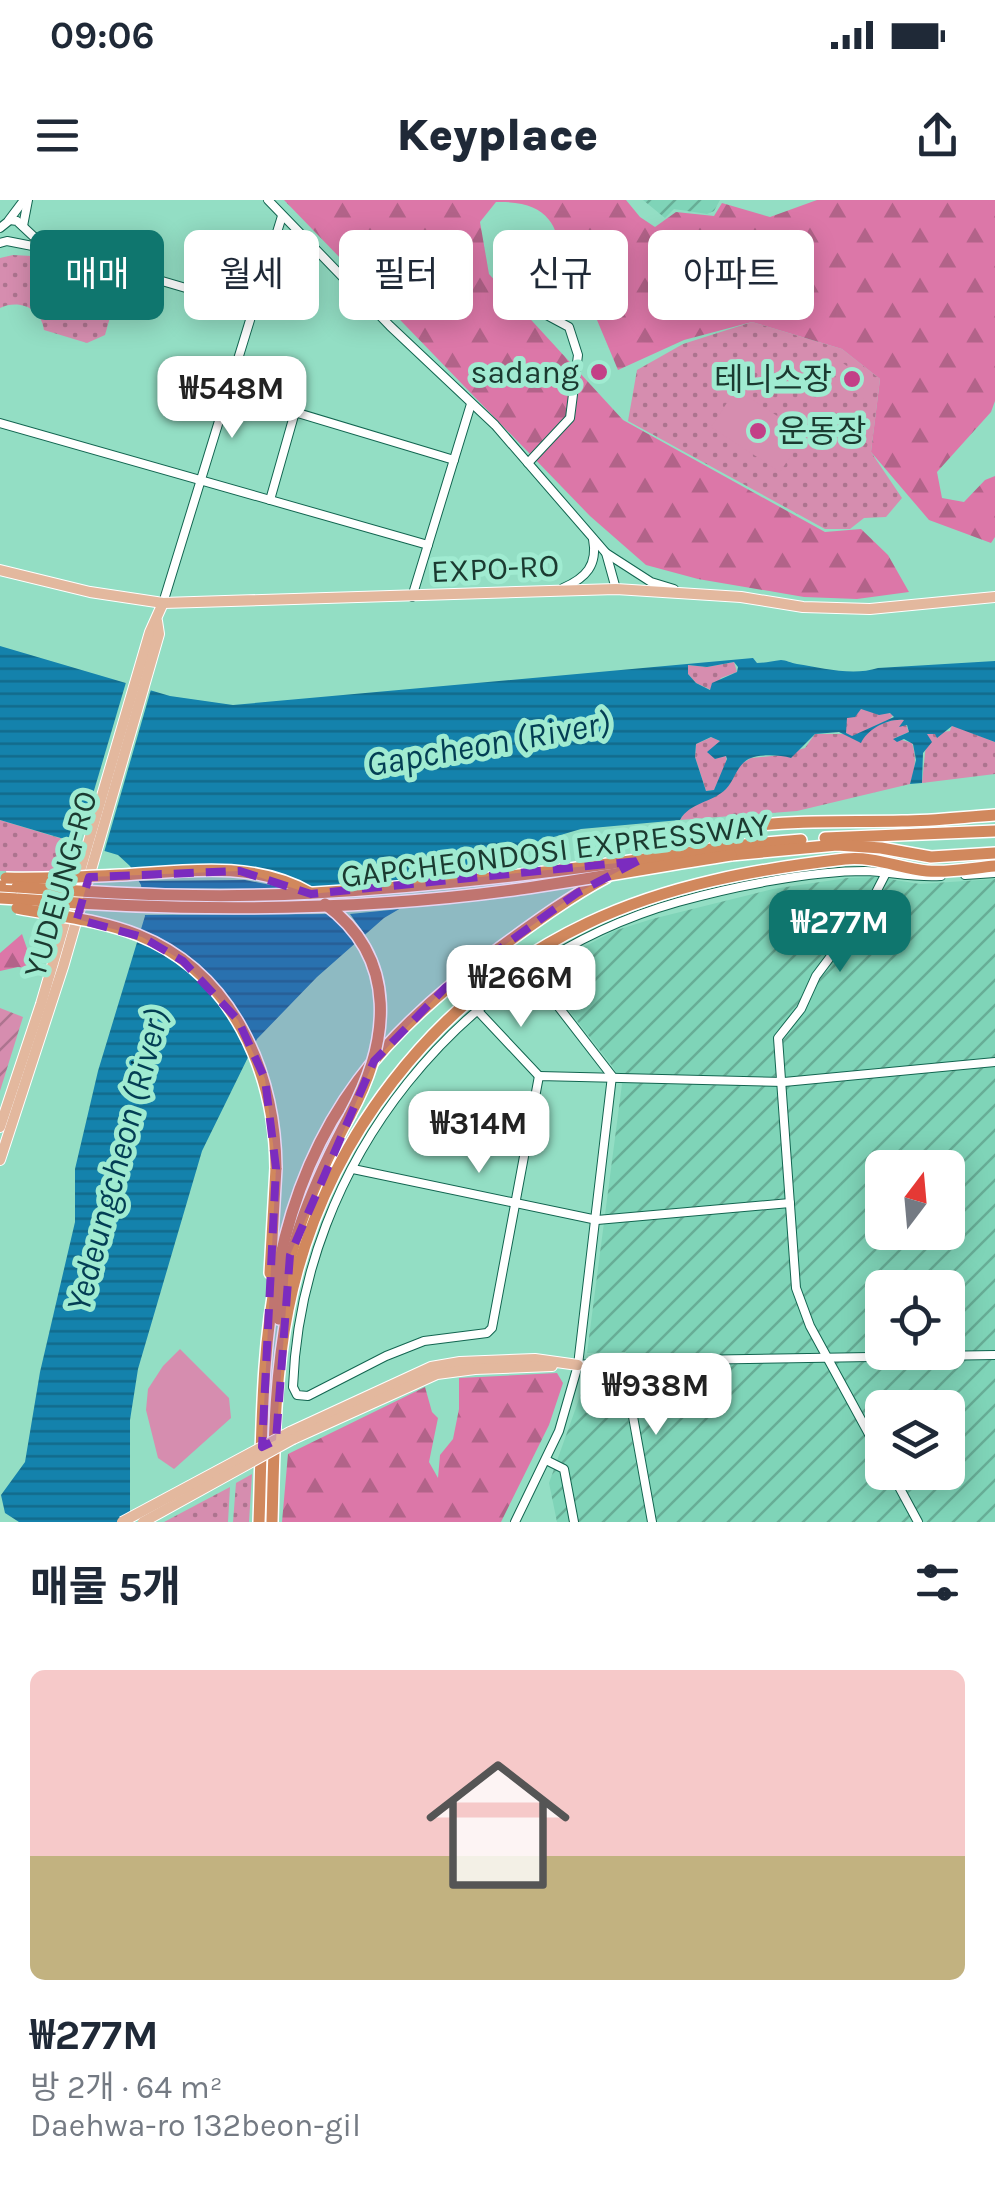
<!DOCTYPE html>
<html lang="ko">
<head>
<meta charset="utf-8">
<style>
	:root { --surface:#fff; --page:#f2f2f3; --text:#1f2937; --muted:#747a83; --line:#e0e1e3; --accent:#0f766e }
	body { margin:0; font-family:Karla,"Noto Sans KR",sans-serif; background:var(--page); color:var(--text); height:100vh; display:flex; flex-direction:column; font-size:38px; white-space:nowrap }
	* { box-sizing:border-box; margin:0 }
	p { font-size:32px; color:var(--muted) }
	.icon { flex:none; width:55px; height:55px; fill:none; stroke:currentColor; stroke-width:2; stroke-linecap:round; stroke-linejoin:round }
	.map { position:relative; height:1322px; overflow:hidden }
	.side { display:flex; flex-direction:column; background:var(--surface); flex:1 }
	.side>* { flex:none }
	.guide { position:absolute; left:30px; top:30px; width:935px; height:90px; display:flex; gap:20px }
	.needle { width:65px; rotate:16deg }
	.tools { position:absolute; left:865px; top:950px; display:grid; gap:20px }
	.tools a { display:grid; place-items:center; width:100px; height:100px; border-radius:15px; background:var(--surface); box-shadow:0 5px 25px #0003; font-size:50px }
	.price { position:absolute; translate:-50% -85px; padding:0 22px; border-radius:20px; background:#fff; color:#222; font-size:32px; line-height:65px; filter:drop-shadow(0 2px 5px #0008) }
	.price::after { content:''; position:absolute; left:50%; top:60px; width:30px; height:22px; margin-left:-15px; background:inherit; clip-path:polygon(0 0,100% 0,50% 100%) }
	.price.selected { background:var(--accent); color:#fff }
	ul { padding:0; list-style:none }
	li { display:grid; align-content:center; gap:20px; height:530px; padding:0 30px }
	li+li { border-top:2px solid var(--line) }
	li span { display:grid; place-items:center; height:310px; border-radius:15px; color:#555 }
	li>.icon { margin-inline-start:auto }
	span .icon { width:180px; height:180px; fill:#fffc; stroke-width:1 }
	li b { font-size:42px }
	h2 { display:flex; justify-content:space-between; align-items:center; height:120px; padding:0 30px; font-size:42px }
	.tag { padding:0 35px; border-radius:15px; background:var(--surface); box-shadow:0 5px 25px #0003; font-size:35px; line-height:90px }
	.tag.selected { background:var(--accent); color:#fff }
	.status { display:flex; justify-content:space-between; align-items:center; height:70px; padding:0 50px; background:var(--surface); direction:ltr }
	.status svg { height:28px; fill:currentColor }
	header { display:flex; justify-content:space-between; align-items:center; height:130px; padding:0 30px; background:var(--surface); font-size:45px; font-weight:800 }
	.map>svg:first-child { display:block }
	.industrial { fill:url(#industrial-furrows); fill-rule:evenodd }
	.grass { fill:url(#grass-dots) }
	.forest { fill:url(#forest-firs) }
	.garden { fill:url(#garden-furrows) }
	.pitch { fill:#d68daf }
	.water { fill:url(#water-rules); fill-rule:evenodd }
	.pier { fill:#93dec4 }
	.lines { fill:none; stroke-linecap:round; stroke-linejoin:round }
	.minor-casing { stroke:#126550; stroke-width:10 }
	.major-casing { stroke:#fff; stroke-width:12 }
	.highway-casing { stroke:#fff; stroke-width:14 }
	.minor { stroke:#fff; stroke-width:8 }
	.major { stroke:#e3b89e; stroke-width:10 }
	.highway { stroke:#d1885d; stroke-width:11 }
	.major-bridge-casing { stroke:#fff; stroke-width:12; stroke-linecap:butt }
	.highway-bridge-casing { stroke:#fff; stroke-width:14; stroke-linecap:butt }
	.major-bridge { stroke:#e3b89e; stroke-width:10 }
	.highway-bridge { stroke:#d1885d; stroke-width:11 }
	.marked { fill:#7b2cbf; fill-opacity:0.2; stroke:#7b2cbf; stroke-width:8; stroke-dasharray:20 12; stroke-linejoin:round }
	.poi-dot { fill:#c34087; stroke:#a0ebd1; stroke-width:4 }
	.labels { text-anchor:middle; stroke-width:10; stroke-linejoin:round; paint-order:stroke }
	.poi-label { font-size:32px; fill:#1b3a30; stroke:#a0ebd1; text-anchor:end }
	.street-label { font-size:32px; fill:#1b3a30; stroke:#a0ebd1 }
	.water-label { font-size:35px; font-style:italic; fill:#033e54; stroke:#a0ebd1 }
</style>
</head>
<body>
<div class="status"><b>09:06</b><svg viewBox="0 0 49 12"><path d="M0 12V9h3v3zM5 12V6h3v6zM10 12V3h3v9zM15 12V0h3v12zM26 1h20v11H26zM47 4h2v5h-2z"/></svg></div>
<header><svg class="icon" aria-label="menu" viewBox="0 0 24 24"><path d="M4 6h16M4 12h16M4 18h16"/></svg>Keyplace<svg class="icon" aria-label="share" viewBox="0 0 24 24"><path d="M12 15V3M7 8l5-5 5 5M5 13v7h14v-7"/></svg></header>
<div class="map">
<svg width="995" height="1322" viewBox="0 0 995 1322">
	<defs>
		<pattern id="industrial-furrows" width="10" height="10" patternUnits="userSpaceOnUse" patternTransform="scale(2.5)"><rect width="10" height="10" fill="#7fd4b8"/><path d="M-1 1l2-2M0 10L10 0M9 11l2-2" fill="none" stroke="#67ad96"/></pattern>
		<pattern id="grass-dots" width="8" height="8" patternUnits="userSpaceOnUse" patternTransform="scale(2.5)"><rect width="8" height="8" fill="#d68daf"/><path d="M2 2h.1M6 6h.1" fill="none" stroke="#ad748f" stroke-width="1.8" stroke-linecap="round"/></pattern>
		<pattern id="forest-firs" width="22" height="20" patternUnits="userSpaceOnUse" patternTransform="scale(2.5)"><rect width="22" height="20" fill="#dc77a8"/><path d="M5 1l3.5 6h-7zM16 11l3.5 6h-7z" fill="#b26389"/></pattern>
		<pattern id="garden-furrows" width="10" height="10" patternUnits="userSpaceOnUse" patternTransform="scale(2.5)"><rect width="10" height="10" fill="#d68daf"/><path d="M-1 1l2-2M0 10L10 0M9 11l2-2" fill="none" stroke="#ad748f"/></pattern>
		<pattern id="water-rules" width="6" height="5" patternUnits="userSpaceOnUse" patternTransform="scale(2.5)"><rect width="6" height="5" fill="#1482ac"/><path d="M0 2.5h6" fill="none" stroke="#126b8c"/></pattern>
	</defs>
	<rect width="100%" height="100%" fill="#93dec4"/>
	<g class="industrial">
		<path d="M643,0H720L714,11L707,14L674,9L665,18Z"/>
		<path d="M876,677L920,684L995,679V1322H657L626,1152L587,1153L622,884L613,867L538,771L614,731L652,719L773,689L847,678ZM882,968H948V1032H882ZM882,1088H948V1152H882ZM882,1208H948V1272H882Z"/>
		<path d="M620,1173L647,1322H557L549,1283L588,1174Z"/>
	</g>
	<g class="grass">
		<path d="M13,55L32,56L120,82L105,135L87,143L44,130C41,108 19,99 0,108V58Z"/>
		<path d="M752,122L842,149L880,179L871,252L902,298L886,317L864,318L850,329H825L628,221L637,170L683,144Z"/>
		<path d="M734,462L737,472L721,478L711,490L696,483L688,474V465L707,467Z"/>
		<path d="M861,509L894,514L889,520L874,526L896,519L904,520L909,532L895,538L912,543C917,558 915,570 910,584L797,611L680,620L686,610L726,589L741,564L751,558L781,555L805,548L815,534H845L846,518Z"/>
		<path d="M952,525L995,542V574L922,583L927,534L950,531Z"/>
		<path d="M712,537L720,541L718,556H726L727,566L714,590L706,591L695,557L696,544Z"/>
		<path d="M0,620L76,643L67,673L0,671Z"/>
		<path d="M252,1274L249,1322H233L236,1283Z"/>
		<path d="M230,1287L228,1322H163H164Z"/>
	</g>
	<g class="forest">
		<path d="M284,0H626L640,17L655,27L676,12L714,16L722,3L770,17L817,0H995V201L991,212L937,272L942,298L964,302L985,280L995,276V337L991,343L929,320L871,252L880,179L842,149L752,122L684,140L618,170L597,120L564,103C560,48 568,0 496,2L480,22L489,74L623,220L825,332L861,329L888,355L909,392L857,399L804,397L698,379L646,365L590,316Z"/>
		<path d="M22,734L34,769L18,767L0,771V753Z"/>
		<path d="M557,1173L563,1183L549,1225L501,1322H282L288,1254L425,1187L432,1212L438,1218L429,1262L438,1278L440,1255L453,1239L459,1209V1178Z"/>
	</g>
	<path class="garden" d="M0,808L23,817L0,891Z"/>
	<g class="pitch">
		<path d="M840,161L875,186L863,199L830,172Z"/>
		<path d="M736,189L805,234L780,272L711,227Z"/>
		<path d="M180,1149L229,1198L231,1218L174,1269L158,1258L146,1210L148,1189L163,1166Z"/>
	</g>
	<path class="water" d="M0,446L170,496L233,505L753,458L757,463C766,463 772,461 781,460C786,460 791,463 797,464C822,468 853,476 878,468L995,461V542L952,526L937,538L935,534H927L932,542L923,553L922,583L910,584L916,560L913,544L904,539L897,542L893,539L909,532L907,525L899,527L904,520C887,518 867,530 861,543L839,532L815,534L791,558C780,555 762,554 751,558C737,563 735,580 726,589C712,603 690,602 680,620L581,629L513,649L469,668L384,718L317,777L257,839L202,951L138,1169L130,1220V1322H19L5,1313L1,1295L25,1262L40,1172L75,1022V969L98,871L145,716L141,685L130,666L118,655L0,620ZM734,462L738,467L737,472L712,483L710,490L696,483L688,474V465L707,467ZM861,509L879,515L890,513L894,517L852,536L846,533L847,518L855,517ZM711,537L720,541L707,552L715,559L726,556L727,559L714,590L706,591L695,557L696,544Z"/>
	<g class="pier">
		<path d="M127,479L152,486L103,656L77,648Z"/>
		<path d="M242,671L310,688L468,675L410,708L350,714L368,739L359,746L335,714L140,715L137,688L291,689L245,680L133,681L128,673Z"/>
	</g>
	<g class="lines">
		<defs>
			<g id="minor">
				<path d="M268,0L390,126L495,225L606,353L616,389"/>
				<path d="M9,20L24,0"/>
				<path d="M23,26L28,0"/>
				<path d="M0,28L10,20L17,21L33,36L54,47"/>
				<path d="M0,43L7,41L63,52L254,108"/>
				<path d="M228,192L454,260"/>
				<path d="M0,223L428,345"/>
				<path d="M528,263L570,218L578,155L569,127L541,112L531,101"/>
				<path d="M270,300L295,212"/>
				<path d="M606,353L651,382L674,389"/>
				<path d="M563,388C586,378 598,365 593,339"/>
				<path d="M412,397L471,204"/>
				<path d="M163,403L282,16"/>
				<path d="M965,675L995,673"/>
				<path d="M941,676C915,678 890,672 865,671C810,671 731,687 678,702C462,763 301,962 293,1187L297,1195L308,1196L386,1156L424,1141L487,1133L492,1128L539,876L784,882L995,862"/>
				<path d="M477,810L539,876"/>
				<path d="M353,969L597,1020L790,1003"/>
				<path d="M623,1161L652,1322"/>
				<path d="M578,1165L623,1161L995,1155"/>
				<path d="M882,1258L810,1126L796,1088L778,838L801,809L816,776L870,704L886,673"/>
				<path d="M546,1260L564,1269L574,1322"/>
				<path d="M891,1272L918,1322"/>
				<path d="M515,1322L559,1231L578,1165L612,876L530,770"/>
			</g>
			<g id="major">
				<path d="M0,370L90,392L163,403L616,389L741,397L803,407L870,409L995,397"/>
				<path d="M0,927L41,804L150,432L163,403"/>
				<path d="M0,960L63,767L159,434L157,421"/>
				<path d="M290,1232L431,1167L460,1162L535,1159L578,1165"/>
				<path d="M293,1239L437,1174L475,1169L552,1166"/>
			</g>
			<g id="highway">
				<path d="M825,638L995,631"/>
				<path d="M731,646L801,640"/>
				<path d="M731,655L837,645L881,648L931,657L995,653"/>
				<path d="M645,657C727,615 813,623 902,621C933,621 964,617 995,615"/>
				<path d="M0,686L17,687"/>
				<path d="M0,698L18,699"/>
				<path d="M270,1073L276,968"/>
				<path d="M279,1119C287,1045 315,980 350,915"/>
				<path d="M259,1322C262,1237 261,1147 279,1064C309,916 385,829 505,744C538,720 571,696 607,677"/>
				<path d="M272,1322C274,1252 274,1179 288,1110C321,944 434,796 588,723C668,685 757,669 845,659C874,656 899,668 927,671C949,673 973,668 995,666"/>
			</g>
		</defs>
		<use href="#minor" class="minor-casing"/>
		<use href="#major" class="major-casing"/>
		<use href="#highway" class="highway-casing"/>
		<use href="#minor" class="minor"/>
		<use href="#major" class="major"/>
		<use href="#highway" class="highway"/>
		<defs>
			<g id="major-bridge">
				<path d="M122,1322L290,1232"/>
				<path d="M143,1322L293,1239"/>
			</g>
			<g id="highway-bridge">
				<path d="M6,678C45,679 83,677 122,675C185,671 253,660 310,693"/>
				<path d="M17,687C115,694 215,699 314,693C454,685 592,668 731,646"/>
				<path d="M18,699C184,712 355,712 520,689C590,679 660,666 731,655"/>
				<path d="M325,704C400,759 389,843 350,915"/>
				<path d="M17,708C58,716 100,720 138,735C233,773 275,872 276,968"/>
			</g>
		</defs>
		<use href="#major-bridge" class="major-bridge-casing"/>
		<use href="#highway-bridge" class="highway-bridge-casing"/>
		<use href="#major-bridge" class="major-bridge"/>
		<use href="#highway-bridge" class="highway-bridge"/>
	</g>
	<path class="marked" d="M638,661L577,693L445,788L374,861L290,1055L276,1240L262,1247L276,968L265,879L238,820L183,761L142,737L77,719L89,677L240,671L311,694Z"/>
	<g class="poi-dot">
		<circle cx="599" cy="172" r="10"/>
		<circle cx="852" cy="179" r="10"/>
		<circle cx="758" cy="231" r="10"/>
	</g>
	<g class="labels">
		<g class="poi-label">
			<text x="579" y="183">sadang</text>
			<text x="832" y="190">테니스장</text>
			<text x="778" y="242" text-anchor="start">운동장</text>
		</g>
		<g class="street-label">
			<text transform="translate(495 368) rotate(-3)" y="11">EXPO-RO</text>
			<text transform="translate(555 650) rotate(-7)" y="11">GAPCHEONDOSI EXPRESSWAY</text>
			<text transform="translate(60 684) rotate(-74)" y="11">YUDEUNG-RO</text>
		</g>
		<g class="water-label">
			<text transform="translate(488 543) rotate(-10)" y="12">Gapcheon (River)</text>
			<text transform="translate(117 960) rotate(-75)" y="12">Yedeungcheon (River)</text>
		</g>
	</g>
</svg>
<div class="tools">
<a><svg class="needle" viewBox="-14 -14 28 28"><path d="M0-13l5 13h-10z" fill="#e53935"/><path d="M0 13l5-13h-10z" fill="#747a83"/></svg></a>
<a><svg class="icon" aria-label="locate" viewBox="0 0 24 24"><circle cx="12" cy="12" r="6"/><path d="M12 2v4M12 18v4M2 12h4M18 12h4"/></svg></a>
<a><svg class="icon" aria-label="layers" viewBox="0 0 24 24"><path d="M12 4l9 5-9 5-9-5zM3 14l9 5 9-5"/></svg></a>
</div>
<b class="price" style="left:232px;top:241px">₩548M</b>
<b class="price selected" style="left:840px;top:775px">₩277M</b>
<b class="price" style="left:521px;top:830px">₩266M</b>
<b class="price" style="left:479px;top:976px">₩314M</b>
<b class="price" style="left:656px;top:1238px">₩938M</b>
<div class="guide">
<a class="tag selected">매매</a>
<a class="tag">월세</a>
<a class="tag">필터</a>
<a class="tag">신규</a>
<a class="tag">아파트</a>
</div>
</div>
<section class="side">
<h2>매물 5개<svg class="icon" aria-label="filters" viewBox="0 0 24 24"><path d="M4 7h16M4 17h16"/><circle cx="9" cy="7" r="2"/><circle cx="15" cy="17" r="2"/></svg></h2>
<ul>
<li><span style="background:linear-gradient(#f6c9c9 60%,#c2b280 0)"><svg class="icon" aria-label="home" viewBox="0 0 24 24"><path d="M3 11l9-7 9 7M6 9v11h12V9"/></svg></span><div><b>₩277M</b><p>방 2개 · 64 m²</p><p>Daehwa-ro 132beon-gil</p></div></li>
</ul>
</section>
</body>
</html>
